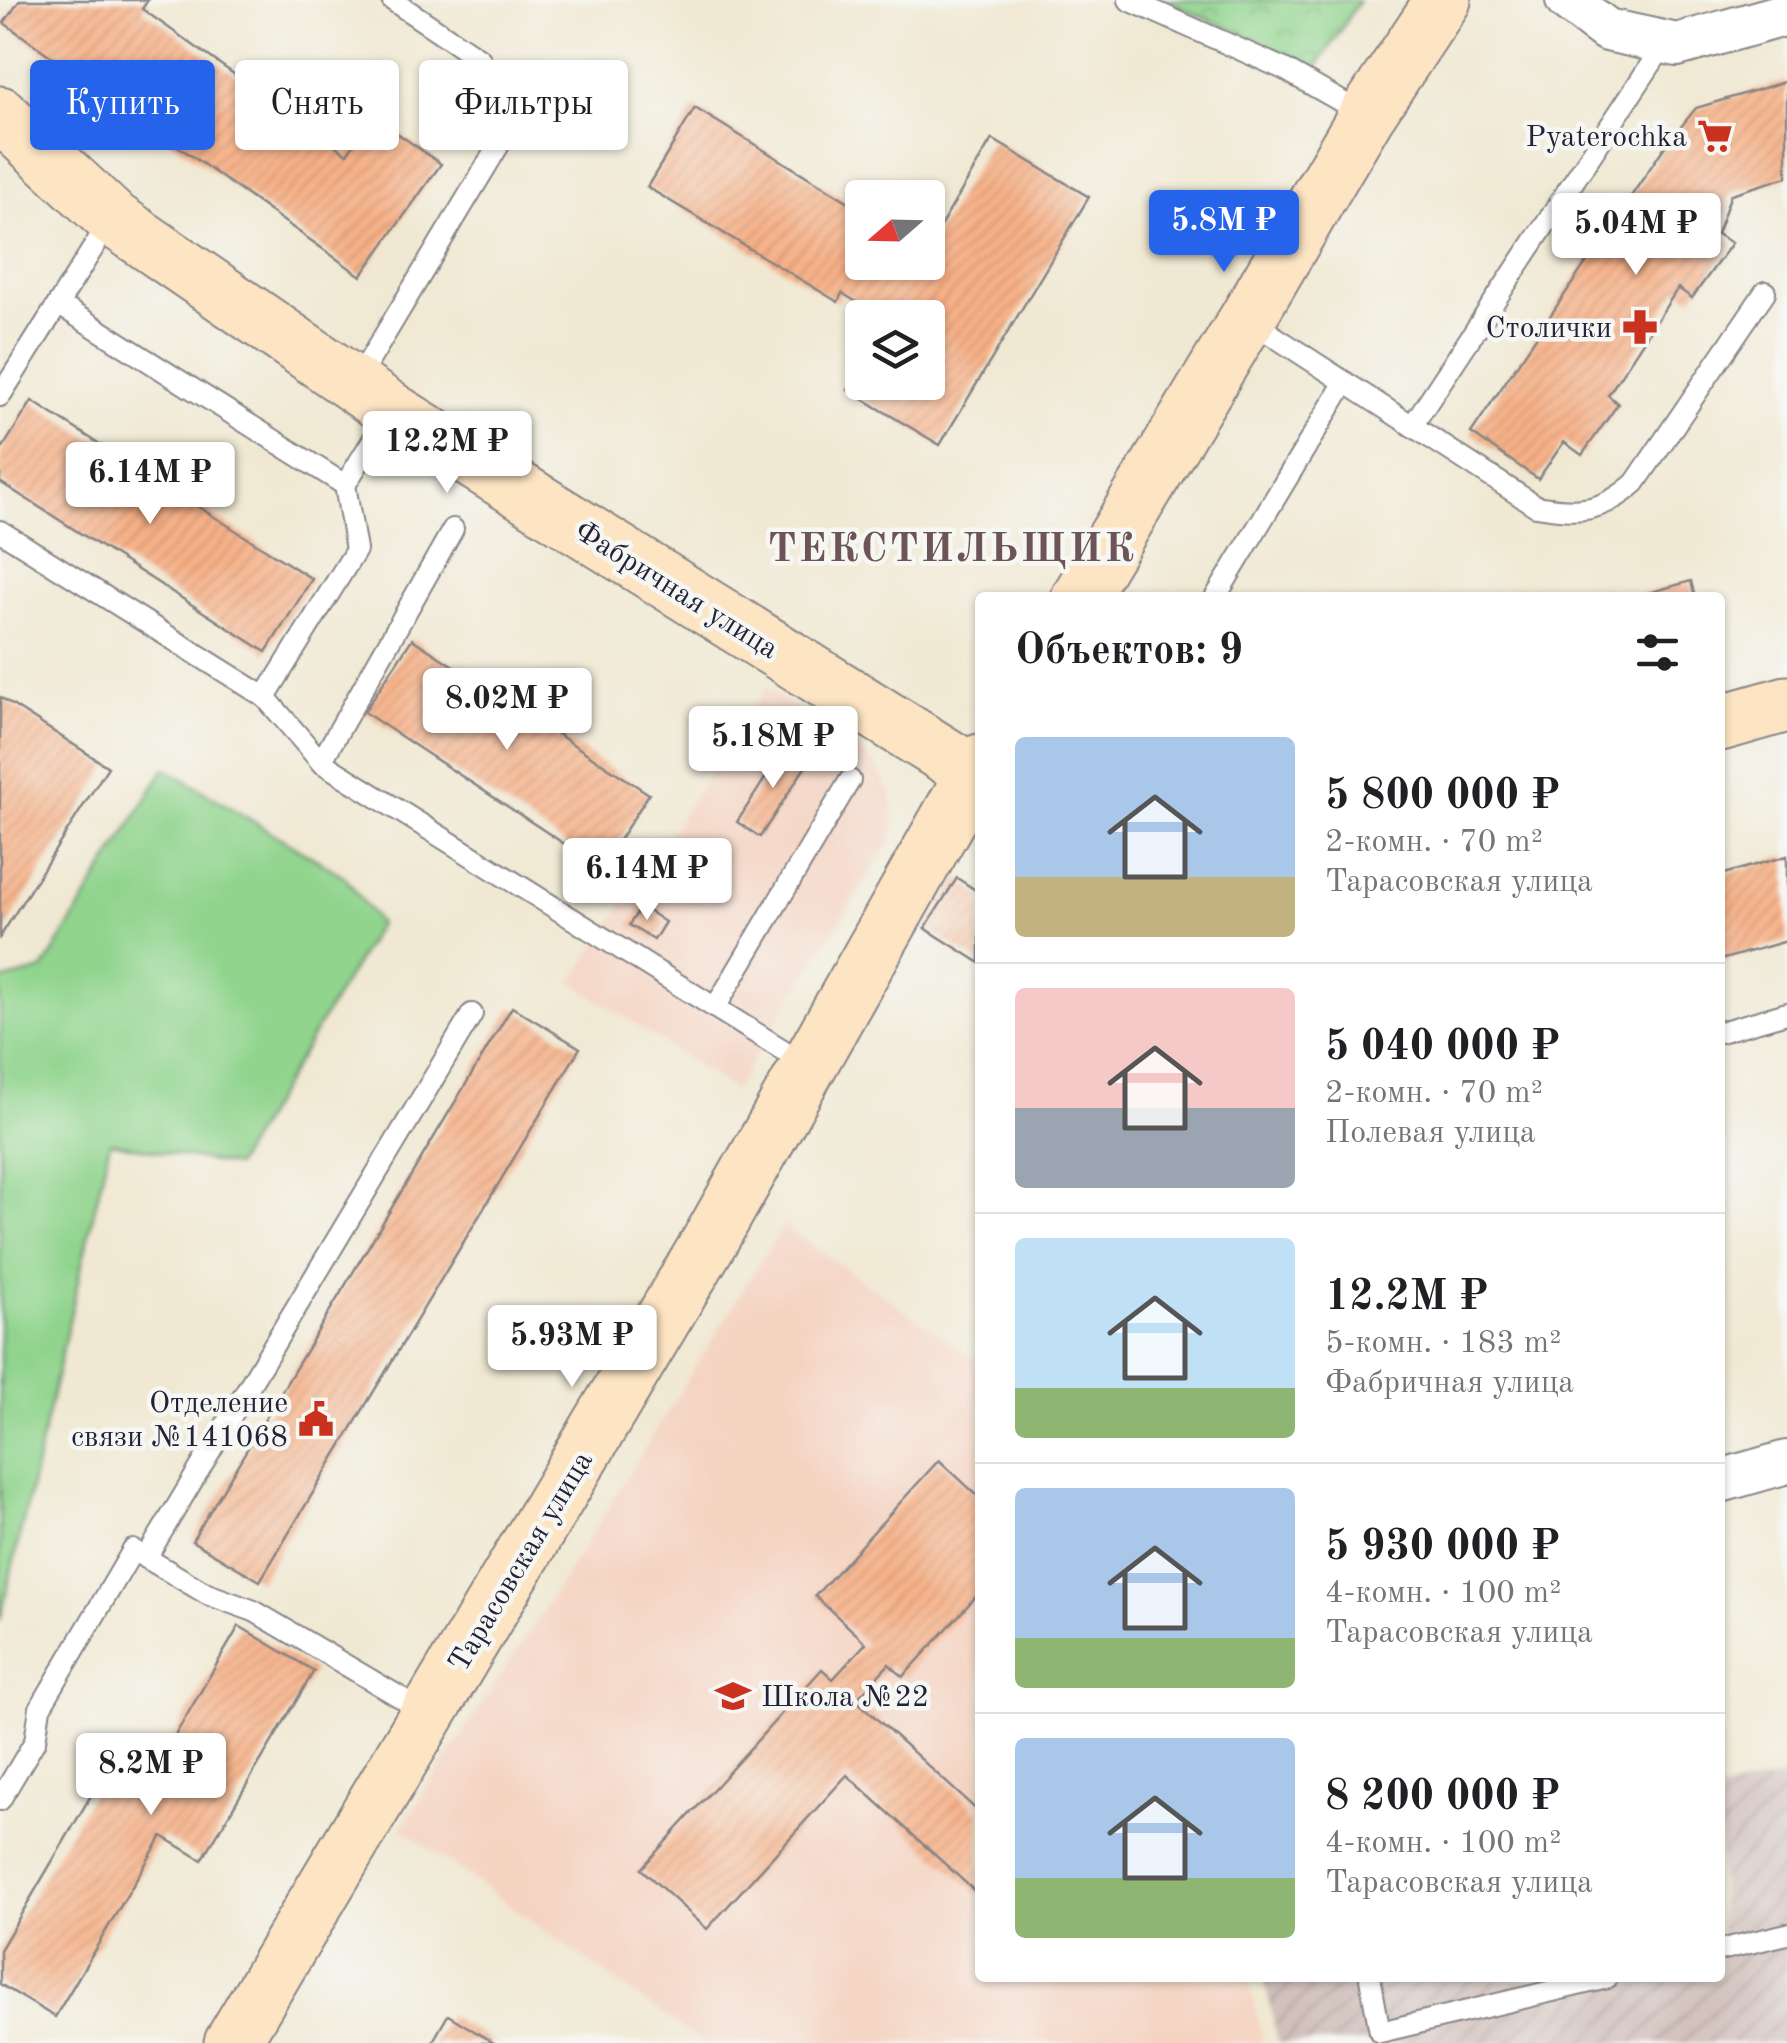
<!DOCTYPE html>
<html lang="ru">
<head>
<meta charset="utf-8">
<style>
	:root { --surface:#fff; --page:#f6f6f6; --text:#202124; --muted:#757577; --line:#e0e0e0; --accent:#2563eb }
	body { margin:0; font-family:"Old Standard TT",serif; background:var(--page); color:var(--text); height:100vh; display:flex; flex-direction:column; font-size:38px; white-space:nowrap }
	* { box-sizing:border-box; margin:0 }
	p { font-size:32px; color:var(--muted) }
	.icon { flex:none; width:55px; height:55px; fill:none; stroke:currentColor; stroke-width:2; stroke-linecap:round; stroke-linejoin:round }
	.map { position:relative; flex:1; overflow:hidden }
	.side { position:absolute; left:975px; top:592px; width:750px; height:1390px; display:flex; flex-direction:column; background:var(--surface); border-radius:10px; box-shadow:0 2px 8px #0004 }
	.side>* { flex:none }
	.banner { position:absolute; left:30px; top:60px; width:795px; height:90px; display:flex; gap:20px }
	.needle { width:65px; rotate:250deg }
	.buttons { position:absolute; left:845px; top:180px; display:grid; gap:20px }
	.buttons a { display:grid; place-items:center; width:100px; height:100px; border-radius:10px; background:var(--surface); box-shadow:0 2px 8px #0004; font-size:50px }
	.price { position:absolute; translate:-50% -85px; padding:0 22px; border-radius:10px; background:#fff; color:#222; font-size:32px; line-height:65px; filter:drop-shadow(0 2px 5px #0008) }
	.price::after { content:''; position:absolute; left:50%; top:60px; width:30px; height:22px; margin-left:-15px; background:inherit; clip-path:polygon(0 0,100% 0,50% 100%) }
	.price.current { background:var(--accent); color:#fff }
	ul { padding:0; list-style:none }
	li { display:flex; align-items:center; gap:30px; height:250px; padding:0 40px }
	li+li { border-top:2px solid var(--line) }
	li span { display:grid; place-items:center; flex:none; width:280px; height:200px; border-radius:10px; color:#555 }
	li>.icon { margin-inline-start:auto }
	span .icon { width:120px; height:120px; fill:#fffc; stroke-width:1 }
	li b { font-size:42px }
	h2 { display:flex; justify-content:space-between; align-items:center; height:120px; padding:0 40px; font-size:42px }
	.tag { padding:0 35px; border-radius:10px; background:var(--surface); box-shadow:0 2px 8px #0004; font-size:35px; line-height:90px }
	.tag.current { background:var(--accent); color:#fff }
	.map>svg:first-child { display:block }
	.built { fill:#f5d3c1 }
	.industrial { fill:url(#industrial-furrows) }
	.park { fill:url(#park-crowns); stroke:#597b64; stroke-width:2.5 }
	.pitch { fill:#90d48d; stroke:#597b64; stroke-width:2.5 }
	.building { fill:url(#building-hatch) }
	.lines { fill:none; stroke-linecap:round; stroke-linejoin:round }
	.lane-casing { stroke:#898586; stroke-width:24 }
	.street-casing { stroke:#898586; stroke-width:46 }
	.secondary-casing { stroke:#898586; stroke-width:59 }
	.lane { stroke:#fff; stroke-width:20 }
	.street { stroke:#fff; stroke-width:42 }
	.secondary { stroke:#fde5c4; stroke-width:55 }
	.labels { text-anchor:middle; stroke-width:9; stroke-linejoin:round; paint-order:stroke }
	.poi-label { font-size:30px; fill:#22223b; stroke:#f6f6f2; text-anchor:end }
	.street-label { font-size:30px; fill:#22223b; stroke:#f6f6f2 }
	.district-label { font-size:40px; font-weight:bold; letter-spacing:2.5px; fill:#6d5456; stroke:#f6f6f2 }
</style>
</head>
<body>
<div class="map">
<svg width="1787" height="2043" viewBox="0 0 1787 2043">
	<defs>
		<pattern id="industrial-furrows" width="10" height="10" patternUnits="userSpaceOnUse" patternTransform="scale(2.5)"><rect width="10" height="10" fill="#d1c0bc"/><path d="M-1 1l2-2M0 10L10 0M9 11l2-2" fill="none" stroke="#b3a5a2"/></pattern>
		<pattern id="park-crowns" width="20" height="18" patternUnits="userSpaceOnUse" patternTransform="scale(2.5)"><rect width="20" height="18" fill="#90d48d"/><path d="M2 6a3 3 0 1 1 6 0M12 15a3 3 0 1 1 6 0" fill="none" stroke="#7cb67b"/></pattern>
		<pattern id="building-hatch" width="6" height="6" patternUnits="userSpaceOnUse" patternTransform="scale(2.5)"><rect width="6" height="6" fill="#f7b187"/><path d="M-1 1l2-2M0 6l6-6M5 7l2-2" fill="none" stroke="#d39875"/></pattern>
	</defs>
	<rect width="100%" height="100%" fill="#f6f6f2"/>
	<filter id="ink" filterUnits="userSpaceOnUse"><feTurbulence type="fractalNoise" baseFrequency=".01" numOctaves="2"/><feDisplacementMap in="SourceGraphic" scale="20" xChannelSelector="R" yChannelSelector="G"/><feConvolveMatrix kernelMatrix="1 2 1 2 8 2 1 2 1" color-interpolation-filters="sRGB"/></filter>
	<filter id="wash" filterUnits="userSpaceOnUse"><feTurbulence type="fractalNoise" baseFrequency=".0048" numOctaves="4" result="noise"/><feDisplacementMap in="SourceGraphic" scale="40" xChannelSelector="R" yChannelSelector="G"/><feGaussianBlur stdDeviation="2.25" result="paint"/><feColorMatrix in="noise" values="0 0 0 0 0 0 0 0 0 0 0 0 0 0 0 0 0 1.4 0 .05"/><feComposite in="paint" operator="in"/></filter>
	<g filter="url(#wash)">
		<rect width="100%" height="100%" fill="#f0e8d2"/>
		<g class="built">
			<path d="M766,688L862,752L875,764L890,792L895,819L891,840L734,1090L572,982Z"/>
			<path d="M783,1225L980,1363V1978H1249L1263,2043H702L401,1828L573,1564Z"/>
		</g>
		<path class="industrial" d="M1787,1777V2043H1278L1264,1978H1720V1791Z"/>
		<path class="park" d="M1163,0H1359L1317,67Z"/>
		<path class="pitch" d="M165,768L345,877L379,924L235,1166L110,1142L0,1621V981L43,970Z"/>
		<g id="blocks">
			<g class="building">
				<path d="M20,0H148L142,9L347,154L373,116L441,164L361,276L4,23Z"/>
				<path d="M1787,81V177L1731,194L1717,234L1732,243L1692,298L1678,288L1608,395L1618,404L1582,455L1564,442L1538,479L1471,433L1663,149L1696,108Z"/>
				<path d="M695,108L862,210V262H928V247L992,139L1089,197L940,445L848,390L862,366V382H928V318H882L842,293L838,302L647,187Z"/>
				<path d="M32,401L312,579L266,652L0,482V452Z"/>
				<path d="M1691,581L1695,598H1637V596Z"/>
				<path d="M412,639L649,794L601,868L364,712Z"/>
				<path d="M0,697L108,767L0,937Z"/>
				<path d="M786,746L809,761L760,837L737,822Z"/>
				<path d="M1787,856V941L1720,960V875Z"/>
				<path d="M957,878L980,893V963L925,928Z"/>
				<path d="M641,906L665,922L654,940L629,925Z"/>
				<path d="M512,1007L580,1048L260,1581L192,1541Z"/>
				<path d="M939,1460L980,1498V1592L903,1677L889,1664L856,1700L980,1813V1896L847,1775L707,1929L641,1869L822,1669L833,1679L866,1643L815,1596Z"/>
				<path d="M239,1626L314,1671L202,1860L162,1836L55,2017L0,1984V1950L103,1775L139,1797Z"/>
				<path d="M448,2015L494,2043H432Z"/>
			</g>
		</g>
	</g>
	<g filter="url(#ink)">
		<use href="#blocks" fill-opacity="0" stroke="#898586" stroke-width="2.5"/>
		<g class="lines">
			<defs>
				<g id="lane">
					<path d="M1129,0L1284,69L1365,115"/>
					<path d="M112,218L58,304L345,485L390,412"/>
					<path d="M1249,320L1536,506C1579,513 1601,513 1635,483L1765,292"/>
					<path d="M357,381L506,133L480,59L392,0"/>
					<path d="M0,396L58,304"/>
					<path d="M1412,426L1665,43"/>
					<path d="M453,529L321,762L807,1065"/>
					<path d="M0,531L265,697L356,550L345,485"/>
					<path d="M1215,598L1345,382"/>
					<path d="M265,697L321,762"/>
					<path d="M715,1008L850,780"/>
					<path d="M1720,1032L1787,1013"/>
					<path d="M146,1558L472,1014"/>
					<path d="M0,1800L35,1741L40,1708L133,1550L207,1594L254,1611L427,1713"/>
					<path d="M1720,1950L1787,1934"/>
					<path d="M1370,1978L1380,2032L1607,1978"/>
				</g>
				<g id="street">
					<path d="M1567,0L1607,30L1677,45L1787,14"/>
					<path d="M1720,1481L1787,1462"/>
				</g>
				<g id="secondary">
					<path d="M0,114L112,218L391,410L980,777"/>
					<path d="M1079,598L1247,319L1366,116L1443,0"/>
					<path d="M1720,723L1787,704"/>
					<path d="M232,2043L712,1237L980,762"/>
				</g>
			</defs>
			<use href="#lane" class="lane-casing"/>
			<use href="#street" class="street-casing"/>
			<use href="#secondary" class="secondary-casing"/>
			<use href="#lane" class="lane"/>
			<use href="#street" class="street"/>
			<use href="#secondary" class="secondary"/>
		</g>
	</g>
	<defs>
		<symbol id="supermarket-bare" viewBox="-9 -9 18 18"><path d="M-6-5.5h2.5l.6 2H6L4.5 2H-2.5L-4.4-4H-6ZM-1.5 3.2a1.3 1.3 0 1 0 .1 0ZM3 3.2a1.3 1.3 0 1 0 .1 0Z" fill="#c8321e" stroke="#f6f6f2" stroke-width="2.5" paint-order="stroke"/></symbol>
		<symbol id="pharmacy-bare" viewBox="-9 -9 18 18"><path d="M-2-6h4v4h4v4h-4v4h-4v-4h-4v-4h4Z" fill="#c8321e" stroke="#f6f6f2" stroke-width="2.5" paint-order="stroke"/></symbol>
		<symbol id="civic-bare" viewBox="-9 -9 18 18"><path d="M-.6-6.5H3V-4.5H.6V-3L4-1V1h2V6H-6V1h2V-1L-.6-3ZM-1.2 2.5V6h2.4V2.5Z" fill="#c8321e" stroke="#f6f6f2" stroke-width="2.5" paint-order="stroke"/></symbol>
		<symbol id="school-bare" viewBox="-9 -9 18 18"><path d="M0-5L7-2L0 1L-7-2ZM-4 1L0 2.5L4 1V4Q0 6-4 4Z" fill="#c8321e" stroke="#f6f6f2" stroke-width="2.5" paint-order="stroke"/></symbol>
	</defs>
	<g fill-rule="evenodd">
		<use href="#supermarket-bare" x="1690" y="111" width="50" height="50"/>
		<use href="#pharmacy-bare" x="1615" y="302" width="50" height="50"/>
		<use href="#civic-bare" x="291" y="1394" width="50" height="50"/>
		<use href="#school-bare" x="708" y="1671" width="50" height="50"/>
	</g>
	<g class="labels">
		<g class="poi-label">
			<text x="1687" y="146">Pyaterochka</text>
			<text x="1612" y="337">Столички</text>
			<text x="288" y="1412">Отделение<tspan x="288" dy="34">связи №141068</tspan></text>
			<text x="761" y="1706" text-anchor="start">Школа №22</text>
		</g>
		<g class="street-label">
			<text transform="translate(677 589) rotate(32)" y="10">Фабричная улица</text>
			<text transform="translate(520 1561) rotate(-59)" y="10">Тарасовская улица</text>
		</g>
		<g class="district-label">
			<text x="952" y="561">ТЕКСТИЛЬЩИК</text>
		</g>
	</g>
</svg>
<div class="buttons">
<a><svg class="needle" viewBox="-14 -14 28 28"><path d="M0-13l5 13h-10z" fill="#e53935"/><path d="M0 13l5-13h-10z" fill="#757577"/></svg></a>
<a><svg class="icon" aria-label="layers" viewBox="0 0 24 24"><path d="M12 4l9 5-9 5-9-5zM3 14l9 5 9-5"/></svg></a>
</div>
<b class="price current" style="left:1224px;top:275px">5.8M ₽</b>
<b class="price" style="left:1636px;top:278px">5.04M ₽</b>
<b class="price" style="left:447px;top:496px">12.2M ₽</b>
<b class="price" style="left:150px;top:527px">6.14M ₽</b>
<b class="price" style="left:507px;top:753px">8.02M ₽</b>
<b class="price" style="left:773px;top:791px">5.18M ₽</b>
<b class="price" style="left:647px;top:923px">6.14M ₽</b>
<b class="price" style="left:572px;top:1390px">5.93M ₽</b>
<b class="price" style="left:151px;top:1818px">8.2M ₽</b>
<div class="banner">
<a class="tag current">Купить</a>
<a class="tag">Снять</a>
<a class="tag">Фильтры</a>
</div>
<section class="side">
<h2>Объектов: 9<svg class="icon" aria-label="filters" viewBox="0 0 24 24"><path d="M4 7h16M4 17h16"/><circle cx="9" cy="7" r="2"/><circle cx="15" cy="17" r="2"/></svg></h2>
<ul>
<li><span style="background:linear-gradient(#a9c7e8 70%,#c2b280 0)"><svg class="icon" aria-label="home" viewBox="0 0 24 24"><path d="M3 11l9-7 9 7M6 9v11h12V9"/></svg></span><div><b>5 800 000 ₽</b><p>2-комн. · 70 m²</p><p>Тарасовская улица</p></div></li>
<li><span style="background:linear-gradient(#f6c9c9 60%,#9aa5b1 0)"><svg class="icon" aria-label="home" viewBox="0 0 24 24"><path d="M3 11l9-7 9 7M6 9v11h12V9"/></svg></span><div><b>5 040 000 ₽</b><p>2-комн. · 70 m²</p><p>Полевая улица</p></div></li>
<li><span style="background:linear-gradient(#bfe0f5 75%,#8fb573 0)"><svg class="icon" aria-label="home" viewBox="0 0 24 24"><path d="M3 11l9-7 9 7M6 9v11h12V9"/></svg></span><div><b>12.2M ₽</b><p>5-комн. · 183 m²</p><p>Фабричная улица</p></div></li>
<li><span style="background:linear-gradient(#a9c7e8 75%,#8fb573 0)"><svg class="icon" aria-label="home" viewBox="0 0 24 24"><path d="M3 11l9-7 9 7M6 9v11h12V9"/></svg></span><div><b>5 930 000 ₽</b><p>4-комн. · 100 m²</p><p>Тарасовская улица</p></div></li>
<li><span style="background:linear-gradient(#a9c7e8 70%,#8fb573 0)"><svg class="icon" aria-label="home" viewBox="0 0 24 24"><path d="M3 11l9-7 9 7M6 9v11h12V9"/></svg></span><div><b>8 200 000 ₽</b><p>4-комн. · 100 m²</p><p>Тарасовская улица</p></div></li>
</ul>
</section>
</div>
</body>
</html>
